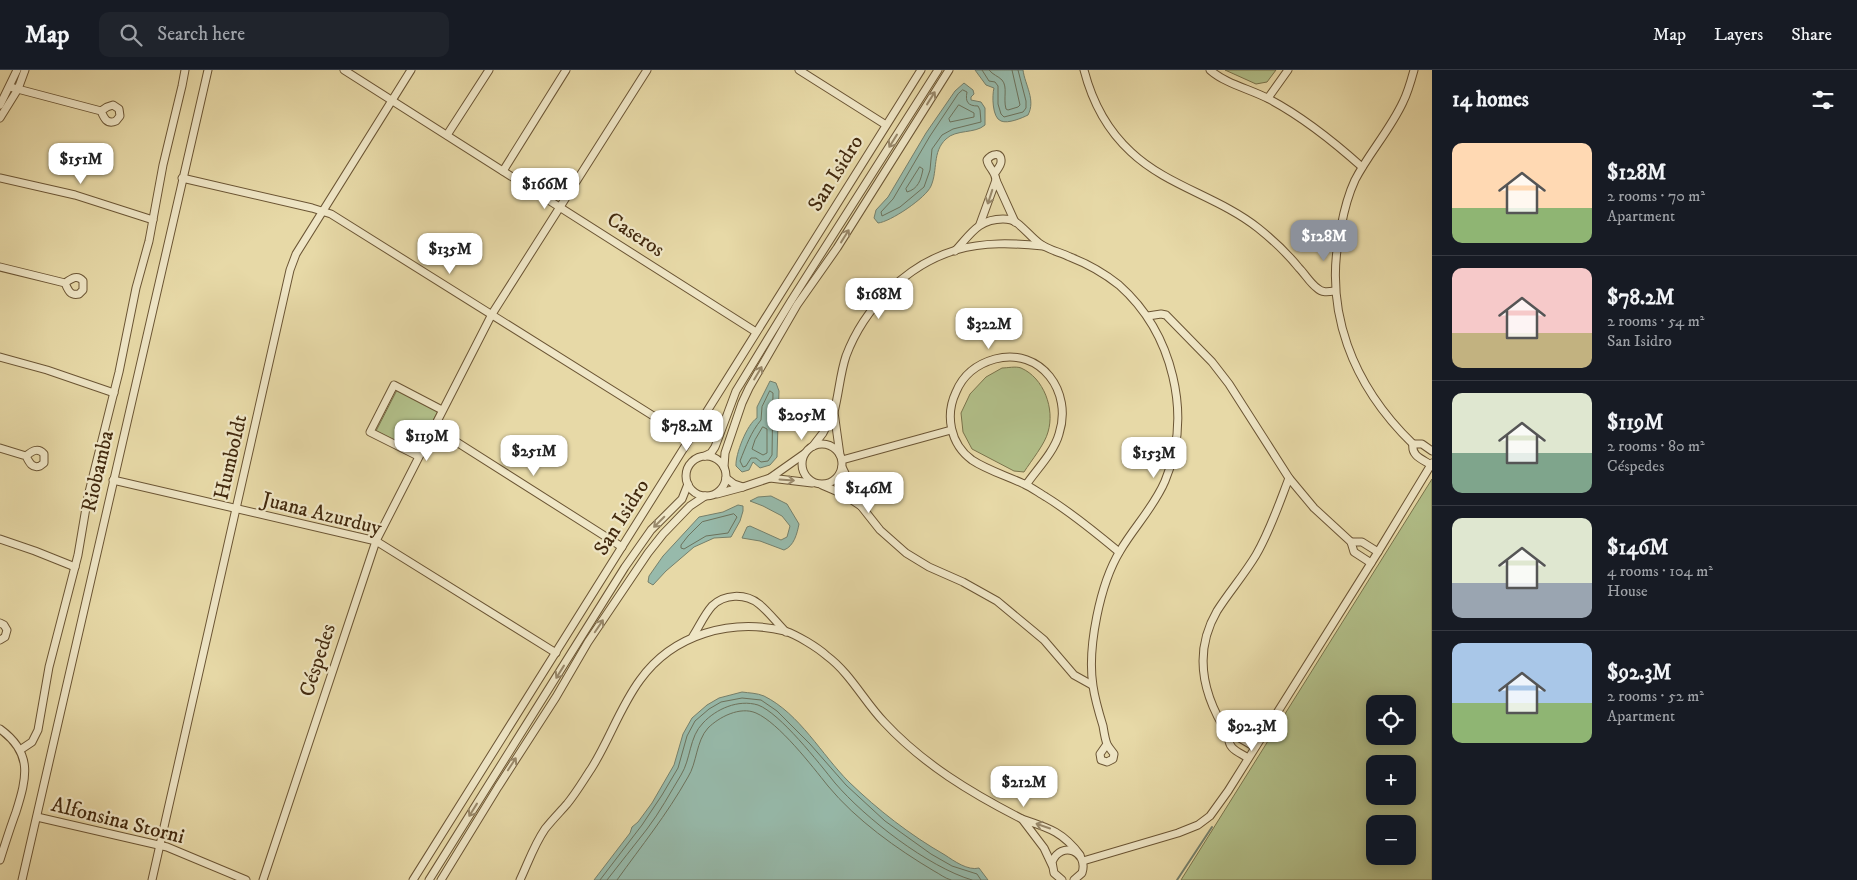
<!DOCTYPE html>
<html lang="en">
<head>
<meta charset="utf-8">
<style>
	:root { --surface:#171b24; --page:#20242c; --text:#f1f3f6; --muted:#9ea1a6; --line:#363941; --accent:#8c9099 }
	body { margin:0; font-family:"IM FELL DW Pica",serif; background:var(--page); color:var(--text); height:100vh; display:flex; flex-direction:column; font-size:19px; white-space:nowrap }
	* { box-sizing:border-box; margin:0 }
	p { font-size:16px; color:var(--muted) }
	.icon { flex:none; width:28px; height:28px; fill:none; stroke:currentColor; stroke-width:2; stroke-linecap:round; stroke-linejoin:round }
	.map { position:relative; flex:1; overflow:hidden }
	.sheet { display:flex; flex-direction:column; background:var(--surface); width:425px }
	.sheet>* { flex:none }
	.controls { position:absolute; left:1366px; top:625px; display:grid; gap:10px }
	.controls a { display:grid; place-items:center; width:50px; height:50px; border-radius:10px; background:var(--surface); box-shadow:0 2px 12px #0003; font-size:25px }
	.price { position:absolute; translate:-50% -42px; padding:0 11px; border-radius:10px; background:#fff; color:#222; font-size:16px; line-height:32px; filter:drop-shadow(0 1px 2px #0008) }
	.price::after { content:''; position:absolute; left:50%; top:30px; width:15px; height:11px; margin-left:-8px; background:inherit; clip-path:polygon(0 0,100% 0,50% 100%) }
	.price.on { background:var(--accent); color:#fff }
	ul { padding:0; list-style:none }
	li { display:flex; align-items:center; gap:15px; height:125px; padding:0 20px }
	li+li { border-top:1px solid var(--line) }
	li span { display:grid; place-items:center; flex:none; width:140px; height:100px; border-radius:10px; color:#555 }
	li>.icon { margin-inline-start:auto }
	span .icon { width:60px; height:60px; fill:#fffc; stroke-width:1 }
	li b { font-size:21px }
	h2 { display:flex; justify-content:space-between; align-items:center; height:60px; padding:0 20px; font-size:21px }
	header { display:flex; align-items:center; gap:30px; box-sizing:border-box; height:70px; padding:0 25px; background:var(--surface); border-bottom:1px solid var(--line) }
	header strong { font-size:24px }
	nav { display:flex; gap:28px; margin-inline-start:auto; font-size:18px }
	.search { width:350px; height:45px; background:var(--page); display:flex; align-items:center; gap:12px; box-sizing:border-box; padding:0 18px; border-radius:10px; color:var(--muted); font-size:19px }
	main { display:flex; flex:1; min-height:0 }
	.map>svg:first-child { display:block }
	.green { fill:#b2c08a; stroke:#7a744c; fill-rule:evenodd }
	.water { fill:#97baab; stroke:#75806c }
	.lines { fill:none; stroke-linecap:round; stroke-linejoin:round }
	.shore { stroke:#6c725c; stroke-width:1 }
	.stream { stroke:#75806c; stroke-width:2 }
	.street-casing { stroke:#6b5534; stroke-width:9 }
	.street { stroke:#efe6c6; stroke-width:7 }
	.oneway { stroke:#98886a }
	.labels { text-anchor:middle; stroke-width:4.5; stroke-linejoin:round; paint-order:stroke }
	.street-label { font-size:21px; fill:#42290e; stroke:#efe6c6 }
</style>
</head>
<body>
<header>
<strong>Map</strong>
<div class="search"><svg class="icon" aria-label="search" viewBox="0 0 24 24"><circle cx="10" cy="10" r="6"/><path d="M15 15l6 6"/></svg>Search here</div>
<nav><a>Map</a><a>Layers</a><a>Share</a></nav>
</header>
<main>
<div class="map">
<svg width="1432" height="810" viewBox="0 0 1432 810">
	<rect width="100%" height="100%" fill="#e7d9a7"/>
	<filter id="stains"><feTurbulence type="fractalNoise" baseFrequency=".004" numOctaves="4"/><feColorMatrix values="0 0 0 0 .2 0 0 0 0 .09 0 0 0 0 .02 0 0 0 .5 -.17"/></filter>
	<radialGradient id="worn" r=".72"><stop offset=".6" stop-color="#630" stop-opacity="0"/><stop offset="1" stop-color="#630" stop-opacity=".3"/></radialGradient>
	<g class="green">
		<path d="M1225,0H1276L1267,12L1256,14Z"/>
		<path d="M1002,298C1007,298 1016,296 1021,298C1044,308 1055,339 1048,362C1045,374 1031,391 1024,402L1014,401L972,379L963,362L961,343L970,324L986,307Z"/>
		<path d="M397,320L438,341L417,382L376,361Z"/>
		<path d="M1432,409V810H1181ZM1375,634H1408V666H1375ZM1375,694H1408V726H1375ZM1375,754H1408V786H1375Z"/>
	</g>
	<g class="water">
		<path d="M975,0H1023C1025,15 1036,30 1028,45C1022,48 1008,54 1001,51C992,48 992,25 994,18L986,15Z"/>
		<path d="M964,13L973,20L974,24L971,27V30L981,32L985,38V55C975,64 956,59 946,69C932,82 938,100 931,116C926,128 890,152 878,153L874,148L876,140L888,127L926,63L955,21Z"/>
		<path d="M770,311L776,313L779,321L777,387L770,395L760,398L753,392L749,400L742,402L736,396C735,385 747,354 757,348V337Z"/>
		<path d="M771,426L787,434L799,454C797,464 794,476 784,480L760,471L742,468L747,457L750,456L781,470L787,467L790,456L782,446L763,436L750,431L758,427Z"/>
		<path d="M738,435L743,436V441L740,451L731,467L714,468L694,477L666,501L653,515L648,512L649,506L663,486L699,447L723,442Z"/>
		<path d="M742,622C749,623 757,623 764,626C800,644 821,684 849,712C878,740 910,765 945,785C954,791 968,801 979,798L988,810H594L630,763L632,757L638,752L652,733L674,695L683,664L692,648L707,635L719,628Z"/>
	</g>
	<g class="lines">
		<g class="shore">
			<path d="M982,0L989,11L995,12L998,16V34L1001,44L1004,47L1023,42L1026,38V31L1018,0"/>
			<path d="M989,0C993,5 998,6 1002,10C1008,17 1003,28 1006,39L1008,40L1018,37L1020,35L1012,0"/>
			<path d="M963,20L967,22C965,32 968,36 978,36L980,40L981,52L953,59L942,65L932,79L930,100L924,117L900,137L882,146L881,142L893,129L930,66L958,24Z"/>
			<path d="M959,35L974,43V47L950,52L949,49Z"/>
			<path d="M920,97L923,99C921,110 918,119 907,122L906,119Z"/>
			<path d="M770,321L773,323L772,385L768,391L761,392L756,388H751L746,396L743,397L740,391C746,376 751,362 761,350L762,337Z"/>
			<path d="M763,357L767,359V383L763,385L752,379L755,370Z"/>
			<path d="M734,444L737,447L728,463L706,466L684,479L681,478V475L688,466L702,452Z"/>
			<path d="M600,810L642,755L662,725L678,698L687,666L695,651L709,639L721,632L742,628L761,630L777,641L810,674L846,715L885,751L931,784L952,796L977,804L981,810"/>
			<path d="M607,810C620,793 634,776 647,759C660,742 670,723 681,705C691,689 689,667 703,653C716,639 738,629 758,635C780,643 819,693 835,713C865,748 928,797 972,810"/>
			<path d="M617,810C642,775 666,746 688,707C697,693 696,671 708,658C719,647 740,636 756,643C779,653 812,696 828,716C856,750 897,779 934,801C940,804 944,808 951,810"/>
		</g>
		<path class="stream" d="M1177,810L1212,757"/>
		<defs>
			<g id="street">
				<path d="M344,0L756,262"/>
				<path d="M799,0L886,55"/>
				<path d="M1084,0C1092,31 1107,60 1131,82C1167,116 1219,127 1258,158C1273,170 1287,183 1299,198C1305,204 1310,213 1317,218C1322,223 1328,222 1335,221"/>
				<path d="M1210,0C1226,14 1250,19 1269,29C1303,47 1333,71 1362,97"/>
				<path d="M10,17L101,41C104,48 107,55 116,51L120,46L119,39L113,35L107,37L101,41"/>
				<path d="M1268,28L1288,0"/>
				<path d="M0,35L17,0"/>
				<path d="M0,48L18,19L25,0"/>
				<path d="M447,65L489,0"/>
				<path d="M503,101L566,0"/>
				<path d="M995,103C997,100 1001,95 1001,92C1002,81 991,84 987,90C988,98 995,100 996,110"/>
				<path d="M0,108L75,125L153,150"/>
				<path d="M182,108L312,138L331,144L690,369"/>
				<path d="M980,154L996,110L1015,152"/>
				<path d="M955,181C970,165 978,149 1003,149C1007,149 1013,150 1017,153C1025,159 1031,167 1039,173C1048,180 1060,182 1070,187C1088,194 1104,203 1119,215C1173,263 1193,345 1165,411C1154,437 1134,457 1120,481C1100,514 1087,578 1093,616C1095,630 1099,643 1103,656C1104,662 1105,669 1107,674C1109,678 1112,681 1114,684L1113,689L1107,692L1101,690L1100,684L1107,674"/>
				<path d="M0,197L65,213C68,220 70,226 79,224L83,220V211C77,204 71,209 65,213"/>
				<path d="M1148,246L1161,244L1166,245L1212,292L1229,314L1289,408L1314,438L1351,472L1354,482L1371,493"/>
				<path d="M0,287L47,300L114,323"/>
				<path d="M834,342C839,323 840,304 846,286C864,238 906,195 956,180C984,172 1013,173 1043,176"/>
				<path d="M433,357L622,477"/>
				<circle cx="822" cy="394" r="20"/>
				<path d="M1413,374C1353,316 1322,240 1341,157C1344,141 1348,125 1355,110C1369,83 1390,60 1403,32C1408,22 1411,11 1414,0"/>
				<path d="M813,376L823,363L834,342L840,385"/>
				<path d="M0,378L26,386C29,392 32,399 40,396L44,393V384C38,377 32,381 26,386"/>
				<path d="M804,384L770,408L812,413"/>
				<circle cx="706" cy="406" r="20"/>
				<path d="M418,386L370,362L394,315L442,340"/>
				<path d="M705,386L711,383L715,377L736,321L791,231L938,0"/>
				<path d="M842,390L951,360"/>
				<path d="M1431,395C1422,389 1411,386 1413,374H1422L1432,381"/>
				<path d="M724,397L725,383L742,333L749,318L797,235L837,178L949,0"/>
				<path d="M113,410L376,471L556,583"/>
				<path d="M822,415L843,424L861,436L842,397"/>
				<path d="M1026,415C1037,399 1054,382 1059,364C1073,322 1041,277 995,289C977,294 963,305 956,322C945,345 950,374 972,390C987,400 1007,406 1024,414C1031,417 1039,423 1046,427C1072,443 1095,462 1119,482"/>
				<path d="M743,417L770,408"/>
				<path d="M717,424L743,417L734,414L726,408"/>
				<path d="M861,436L880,460L906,483L929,497L963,512L997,531L1044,570L1074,605L1092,615"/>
				<path d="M0,469L35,481L75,497"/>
				<path d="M1351,472H1362L1378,482"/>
				<path d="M0,553L4,555L7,560L5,567L0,570"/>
				<path d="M693,566C699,557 704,545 712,536C724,524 745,523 759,534C768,541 777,553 786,562"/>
				<path d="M0,659C33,683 27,707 16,742C10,758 5,774 0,790"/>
				<path d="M1229,666C1204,628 1192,584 1217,541C1229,522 1244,505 1256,485C1270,461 1279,434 1289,408"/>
				<path d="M20,680L32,672L38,660L49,597L78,485L88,426L119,302L136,218L149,171L163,95L182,16L185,0"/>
				<path d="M1248,688C1239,682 1227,679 1229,666L1238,667L1255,677"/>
				<path d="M37,747L167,777L246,810"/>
				<path d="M1083,791L1178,763L1198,755L1210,746L1228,721L1378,482L1432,393"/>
				<path d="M1052,795L1044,778L1022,749C1049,758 1063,762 1080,785"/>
				<path d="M22,810L208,0"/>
				<path d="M152,810L290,200L296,184L411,0"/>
				<path d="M263,810L376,471L492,244L647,0"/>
				<path d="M413,810L921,0"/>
				<path d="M429,810L625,497L651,460L682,429L688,414"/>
				<path d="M441,810L498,717L556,627L588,572L648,483L663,464L690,436L705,426"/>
				<path d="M520,810C528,793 534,775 545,759C552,750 560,742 567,734C576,723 583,711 591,699C609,671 620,637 640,610C673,564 731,548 785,561C797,565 817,577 827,586C850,603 864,631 884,652C923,694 971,723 1022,749"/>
				<path d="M1062,810L1054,803L1052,792C1061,770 1089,781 1082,803L1074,810"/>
			</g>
		</defs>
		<use href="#street" class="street-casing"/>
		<use href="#street" class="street"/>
	</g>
	<defs><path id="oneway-shaft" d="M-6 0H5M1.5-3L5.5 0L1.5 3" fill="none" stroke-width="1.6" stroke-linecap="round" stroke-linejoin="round" transform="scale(1.25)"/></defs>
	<g class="oneway">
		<use href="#oneway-shaft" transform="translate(931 28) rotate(-58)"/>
		<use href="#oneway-shaft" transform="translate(893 71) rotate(122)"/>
		<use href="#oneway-shaft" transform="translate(990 127) rotate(108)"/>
		<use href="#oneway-shaft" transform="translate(845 166) rotate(-58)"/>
		<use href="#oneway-shaft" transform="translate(758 303) rotate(-59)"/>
		<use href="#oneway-shaft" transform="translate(787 410) rotate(4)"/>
		<use href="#oneway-shaft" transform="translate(659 452) rotate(135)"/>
		<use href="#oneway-shaft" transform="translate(599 556) rotate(-56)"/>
		<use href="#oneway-shaft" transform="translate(560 602) rotate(122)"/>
		<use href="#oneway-shaft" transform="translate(512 694) rotate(-57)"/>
		<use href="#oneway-shaft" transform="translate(473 740) rotate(122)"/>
		<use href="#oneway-shaft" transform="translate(1043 756) rotate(-161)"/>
	</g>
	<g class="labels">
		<g class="street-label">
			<text transform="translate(835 103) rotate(-58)" y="7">San Isidro</text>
			<text transform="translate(636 164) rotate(33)" y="7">Caseros</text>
			<text transform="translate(230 387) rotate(-77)" y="7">Humboldt</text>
			<text transform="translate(97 401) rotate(-77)" y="7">Riobamba</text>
			<text transform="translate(322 443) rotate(14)" y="7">Juana Azurduy</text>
			<text transform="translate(621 447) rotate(-58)" y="7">San Isidro</text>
			<text transform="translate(317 590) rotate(-72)" y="7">Céspedes</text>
			<text transform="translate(118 750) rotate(14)" y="7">Alfonsina Storni</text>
		</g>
	</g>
	<rect width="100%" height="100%" filter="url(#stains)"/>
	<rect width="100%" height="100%" fill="url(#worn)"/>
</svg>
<div class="controls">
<a><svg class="icon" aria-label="locate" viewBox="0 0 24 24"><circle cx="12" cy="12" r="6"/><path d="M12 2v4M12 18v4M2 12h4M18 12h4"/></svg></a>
<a>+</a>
<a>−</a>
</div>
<b class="price" style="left:81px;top:115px">$151M</b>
<b class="price" style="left:545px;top:140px">$166M</b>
<b class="price on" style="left:1324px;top:192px">$128M</b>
<b class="price" style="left:450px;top:205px">$135M</b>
<b class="price" style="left:879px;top:250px">$168M</b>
<b class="price" style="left:989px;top:280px">$322M</b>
<b class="price" style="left:802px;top:371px">$205M</b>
<b class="price" style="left:687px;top:382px">$78.2M</b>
<b class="price" style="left:427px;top:392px">$119M</b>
<b class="price" style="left:534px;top:407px">$251M</b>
<b class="price" style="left:1154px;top:409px">$153M</b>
<b class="price" style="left:869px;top:444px">$146M</b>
<b class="price" style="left:1252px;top:682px">$92.3M</b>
<b class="price" style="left:1024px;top:738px">$212M</b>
</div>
<section class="sheet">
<h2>14 homes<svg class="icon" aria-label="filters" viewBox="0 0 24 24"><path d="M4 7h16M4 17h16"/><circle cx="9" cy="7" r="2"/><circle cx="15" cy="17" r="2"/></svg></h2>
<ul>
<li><span style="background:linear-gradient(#ffd9b3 65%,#8fb573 0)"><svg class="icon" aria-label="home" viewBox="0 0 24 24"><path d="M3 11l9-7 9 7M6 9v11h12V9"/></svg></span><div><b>$128M</b><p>2 rooms · 70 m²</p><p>Apartment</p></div></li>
<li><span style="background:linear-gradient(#f6c9c9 65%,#c2b280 0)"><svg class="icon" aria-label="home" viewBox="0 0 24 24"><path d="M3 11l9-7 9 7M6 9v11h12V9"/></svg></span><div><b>$78.2M</b><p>2 rooms · 54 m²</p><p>San Isidro</p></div></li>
<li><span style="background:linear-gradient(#dfe7d0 60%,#7fa58c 0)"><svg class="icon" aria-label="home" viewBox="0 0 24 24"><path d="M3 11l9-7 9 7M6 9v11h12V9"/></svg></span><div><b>$119M</b><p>2 rooms · 80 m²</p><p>Céspedes</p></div></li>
<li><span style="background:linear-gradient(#dfe7d0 65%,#9aa5b1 0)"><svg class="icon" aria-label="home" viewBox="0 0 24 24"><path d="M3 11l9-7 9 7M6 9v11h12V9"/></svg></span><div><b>$146M</b><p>4 rooms · 104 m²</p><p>House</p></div></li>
<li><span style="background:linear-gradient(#a9c7e8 60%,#8fb573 0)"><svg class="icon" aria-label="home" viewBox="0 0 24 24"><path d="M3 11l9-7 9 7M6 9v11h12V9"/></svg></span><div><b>$92.3M</b><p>2 rooms · 52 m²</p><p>Apartment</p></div></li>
</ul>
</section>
</main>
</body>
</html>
